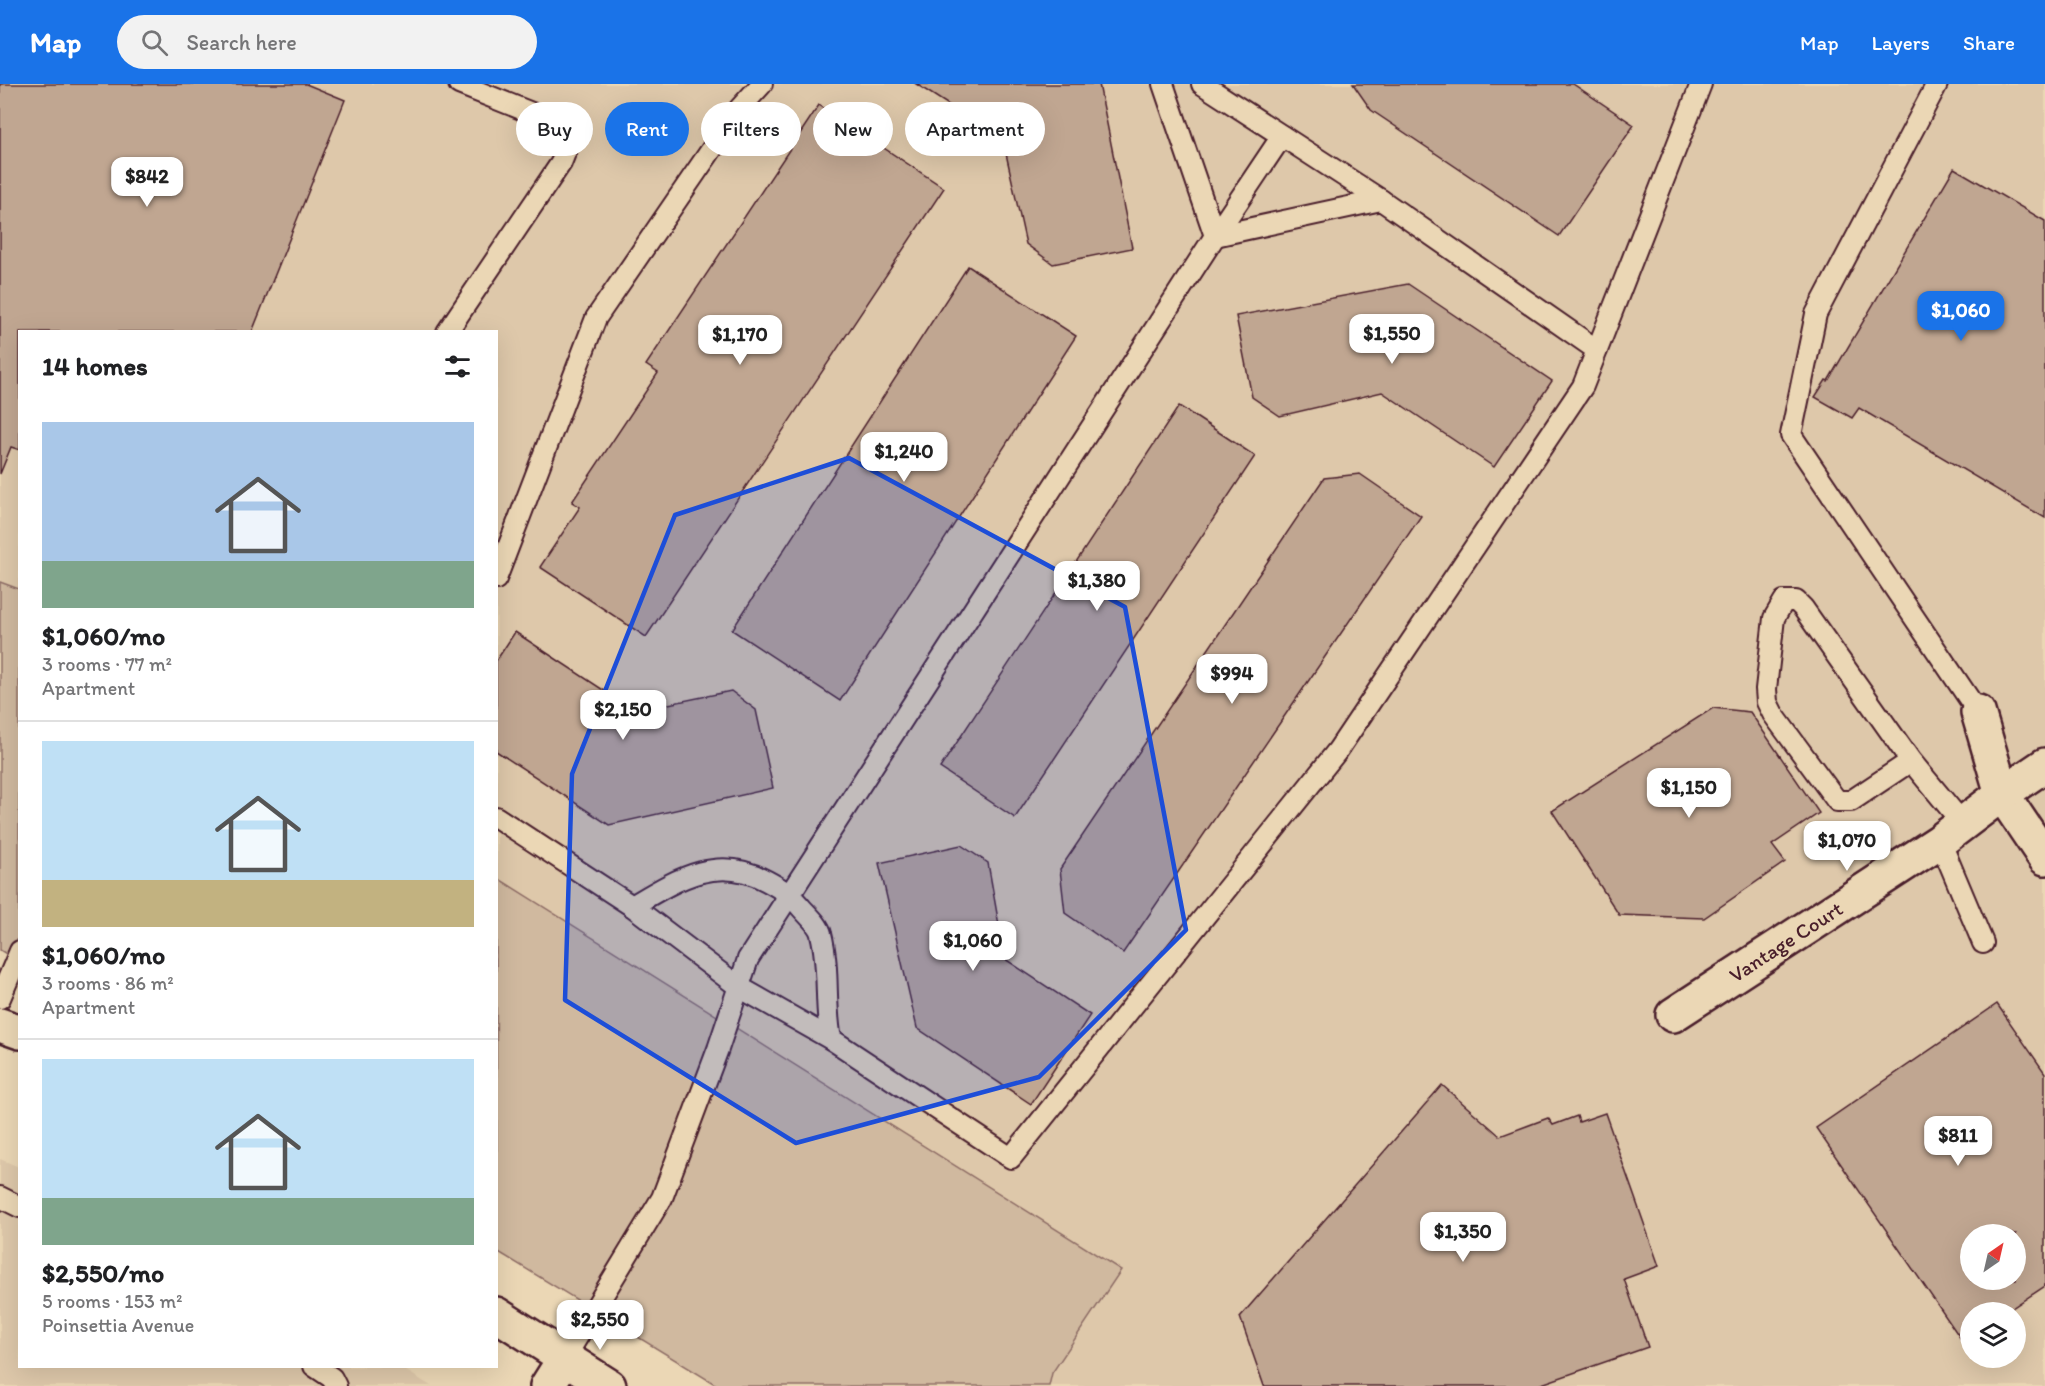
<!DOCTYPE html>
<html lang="en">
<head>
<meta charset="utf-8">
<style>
	:root { --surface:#fff; --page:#f2f2f2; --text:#202124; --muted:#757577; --line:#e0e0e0; --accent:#1a73e8 }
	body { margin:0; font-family:Itim,sans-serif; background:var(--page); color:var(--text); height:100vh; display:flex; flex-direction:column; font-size:22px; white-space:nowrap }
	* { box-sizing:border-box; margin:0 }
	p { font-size:20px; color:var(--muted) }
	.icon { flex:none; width:33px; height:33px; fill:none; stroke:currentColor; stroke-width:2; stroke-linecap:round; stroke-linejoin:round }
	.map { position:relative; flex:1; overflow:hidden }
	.drawer { position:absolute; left:18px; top:246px; width:480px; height:1038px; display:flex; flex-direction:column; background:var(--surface); border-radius:0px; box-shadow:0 6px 24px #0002 }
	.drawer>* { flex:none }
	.hud { position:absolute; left:516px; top:18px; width:570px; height:54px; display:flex; gap:12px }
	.needle { width:39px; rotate:34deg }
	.buttons { position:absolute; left:1960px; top:1140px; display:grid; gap:12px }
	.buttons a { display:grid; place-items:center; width:66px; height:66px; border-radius:50%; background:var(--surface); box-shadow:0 6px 24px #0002; font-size:30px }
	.price { position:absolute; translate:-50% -51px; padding:0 14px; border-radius:12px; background:#fff; color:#222; font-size:20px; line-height:39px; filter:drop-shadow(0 2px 3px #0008) }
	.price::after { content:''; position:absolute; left:50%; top:36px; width:18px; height:14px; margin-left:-9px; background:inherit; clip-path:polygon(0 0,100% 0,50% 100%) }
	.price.active { background:var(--accent); color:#fff }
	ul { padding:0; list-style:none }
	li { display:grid; align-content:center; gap:12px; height:318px; padding:0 24px }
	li+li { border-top:2px solid var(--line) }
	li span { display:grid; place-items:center; height:186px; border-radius:0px; color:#555 }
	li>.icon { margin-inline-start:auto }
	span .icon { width:108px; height:108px; fill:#fffc; stroke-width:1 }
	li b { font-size:26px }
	h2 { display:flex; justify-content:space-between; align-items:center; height:72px; padding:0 24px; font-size:26px }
	.pill { padding:0 21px; border-radius:27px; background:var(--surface); box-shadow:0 6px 24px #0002; font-size:21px; line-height:54px }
	.pill.active { background:var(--accent); color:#fff }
	header { display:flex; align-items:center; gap:36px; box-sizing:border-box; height:84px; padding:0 30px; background:var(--accent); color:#fff }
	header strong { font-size:28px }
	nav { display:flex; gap:33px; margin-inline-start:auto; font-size:21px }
	.search { width:420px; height:54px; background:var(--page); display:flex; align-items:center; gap:15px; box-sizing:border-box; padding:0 21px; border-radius:33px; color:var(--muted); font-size:22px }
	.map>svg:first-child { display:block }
	.built { fill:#dec8aa; fill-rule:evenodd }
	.green { fill:#d0b99f; stroke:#8d6c65; stroke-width:1.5 }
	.building { fill:#c0a691; stroke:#4a1f2b; stroke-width:1.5; fill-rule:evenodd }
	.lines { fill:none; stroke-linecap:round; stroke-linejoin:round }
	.lane-casing { stroke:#4a1f2b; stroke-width:24 }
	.street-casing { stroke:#4a1f2b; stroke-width:38 }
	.secondary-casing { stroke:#4a1f2b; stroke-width:38 }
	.lane { stroke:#ebd7b5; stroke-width:20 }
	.street { stroke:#ebd7b5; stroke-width:33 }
	.secondary { stroke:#ebd7b5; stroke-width:33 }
	.marked { fill:#1d4ed8; fill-opacity:0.2; stroke:#1d4ed8; stroke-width:4.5; stroke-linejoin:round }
	.labels { text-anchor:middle; stroke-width:4.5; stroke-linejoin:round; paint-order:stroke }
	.street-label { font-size:21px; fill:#4a1f2b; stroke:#ebd7b5 }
</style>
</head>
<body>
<header>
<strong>Map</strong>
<div class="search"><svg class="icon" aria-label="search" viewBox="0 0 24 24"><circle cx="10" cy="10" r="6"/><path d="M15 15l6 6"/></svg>Search here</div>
<nav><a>Map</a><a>Layers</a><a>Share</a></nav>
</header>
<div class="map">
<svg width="2045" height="1302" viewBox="0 0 2045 1302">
	<rect width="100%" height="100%" fill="#ebd7b5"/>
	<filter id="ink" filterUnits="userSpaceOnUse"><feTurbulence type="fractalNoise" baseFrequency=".0167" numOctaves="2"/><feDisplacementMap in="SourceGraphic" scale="12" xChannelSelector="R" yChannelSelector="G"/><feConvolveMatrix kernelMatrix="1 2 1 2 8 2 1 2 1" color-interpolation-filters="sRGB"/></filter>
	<g filter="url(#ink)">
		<g class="built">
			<path d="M0,0H2045V1302H1049L1052,1289L1121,1185L497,793L496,248H20L19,505L0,498ZM1971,1150H2016V1196H1971ZM1971,1228H2016V1274H1971Z"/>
			<path d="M0,1075L19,1083L20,1282L400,1283L431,1302H0Z"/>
		</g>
		<g class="green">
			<path d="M0,498L19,505V878L0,866Z"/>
			<path d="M496,793L1121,1186L1052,1289L1049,1302H718L497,1167Z"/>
		</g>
		<g class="building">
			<path d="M0,0H306L345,16L252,248H20V366L11,363L0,390Z"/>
			<path d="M916,0H1099L1132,164L1053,180L1026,160L1003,56Z"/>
			<path d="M1353,0H1573L1634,41L1559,152L1371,26Z"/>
			<path d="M819,21L944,104L646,553L540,483L580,423L572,418L658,289L646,281Z"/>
			<path d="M1954,84L2045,137V434L1859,324L1852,334L1815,313L1826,296L1828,297Z"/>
			<path d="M968,182L1076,252L840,617L732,546Z"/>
			<path d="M1408,200L1552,297L1494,383L1382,308L1280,332L1252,313L1236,232Z"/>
			<path d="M1179,322L1255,372L1015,734L940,684Z"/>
			<path d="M1360,390L1421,432L1123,869L1065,829L1060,785L1324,394Z"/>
			<path d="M515,548L635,627L731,607L756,626L773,704L609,741L496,667V577Z"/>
			<path d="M1713,624L1750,628L1819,729L1772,761L1785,778L1704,834L1619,831L1552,727Z"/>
			<path d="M961,761L988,779L1005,875L1090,931L1031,1020L917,944L879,779Z"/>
			<path d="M1997,920L2045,989V1202L2006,1228H1971V1252L1963,1258L1816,1044ZM1971,1150H2016V1196H1971Z"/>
			<path d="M1442,1001L1500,1052L1548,1034L1553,1041L1577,1032L1579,1038L1605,1029L1659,1182L1624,1195L1648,1263L1536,1302H1264L1240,1233Z"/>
		</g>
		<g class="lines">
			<defs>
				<g id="lane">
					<path d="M1163,0L1215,152"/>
					<path d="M1202,0L1381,116"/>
					<path d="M1937,0L1816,230L1791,351L1978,628"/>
					<path d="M1215,152L1381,116L1597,266"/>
					<path d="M447,248L561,79L574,46L459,0"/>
					<path d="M496,495L596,234L740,24L762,0"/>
					<path d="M1911,677L1851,717H1837L1773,630L1767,618L1766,605L1774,534L1784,517H1796L1803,524L1911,677L1964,741"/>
					<path d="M496,733L632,822C676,796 717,769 767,797C780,804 790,810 799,821C806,830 819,840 821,850C830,885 824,920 831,955L1011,1074L1338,666L1583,302L1701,0"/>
					<path d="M1940,757L1983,859"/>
					<path d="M632,822L739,903L831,955"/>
					<path d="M0,914L20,867"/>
					<path d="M0,1113L20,1123"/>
					<path d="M564,1275L662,1114L718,965L748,875L1215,152L1282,52"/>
					<path d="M314,1282L332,1294L336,1302"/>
				</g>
				<g id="street">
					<path d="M1978,628L2002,710L2045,774"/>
					<path d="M1673,931L1940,757L2002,710L2045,681"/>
					<path d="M547,1302L564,1275"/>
				</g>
				<g id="secondary">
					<path d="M0,941L20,948"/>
					<path d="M496,1230L609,1302"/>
				</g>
			</defs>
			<use href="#lane" class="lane-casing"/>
			<use href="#street" class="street-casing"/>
			<use href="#secondary" class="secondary-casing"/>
			<use href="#lane" class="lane"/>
			<use href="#street" class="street"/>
			<use href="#secondary" class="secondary"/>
		</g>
	</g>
	<path class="marked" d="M849,374L1125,523L1186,846L1039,993L796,1059L565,916L572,690L675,431Z"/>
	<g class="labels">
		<g class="street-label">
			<text transform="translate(1786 858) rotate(-33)" y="7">Vantage Court</text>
		</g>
	</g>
</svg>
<div class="buttons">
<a><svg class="needle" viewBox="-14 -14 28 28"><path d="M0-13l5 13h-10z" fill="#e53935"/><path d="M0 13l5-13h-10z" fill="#757577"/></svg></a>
<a><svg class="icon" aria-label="layers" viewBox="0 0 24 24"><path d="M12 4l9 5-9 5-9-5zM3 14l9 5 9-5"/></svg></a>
</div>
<b class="price" style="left:147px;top:124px">$842</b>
<b class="price active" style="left:1961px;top:258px">$1,060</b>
<b class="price" style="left:1392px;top:281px">$1,550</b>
<b class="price" style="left:740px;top:282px">$1,170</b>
<b class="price" style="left:904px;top:399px">$1,240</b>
<b class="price" style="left:1097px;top:528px">$1,380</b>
<b class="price" style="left:1232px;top:621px">$994</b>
<b class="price" style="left:623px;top:657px">$2,150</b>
<b class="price" style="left:1689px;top:735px">$1,150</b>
<b class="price" style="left:1847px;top:788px">$1,070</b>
<b class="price" style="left:973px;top:888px">$1,060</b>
<b class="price" style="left:1958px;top:1083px">$811</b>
<b class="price" style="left:1463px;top:1179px">$1,350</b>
<b class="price" style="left:600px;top:1267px">$2,550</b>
<div class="hud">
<a class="pill">Buy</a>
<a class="pill active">Rent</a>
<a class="pill">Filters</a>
<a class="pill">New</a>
<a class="pill">Apartment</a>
</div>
<section class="drawer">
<h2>14 homes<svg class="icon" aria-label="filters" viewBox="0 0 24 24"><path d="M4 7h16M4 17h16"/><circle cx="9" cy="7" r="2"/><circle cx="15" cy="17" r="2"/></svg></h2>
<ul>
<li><span style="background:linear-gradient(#a9c7e8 75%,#7fa58c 0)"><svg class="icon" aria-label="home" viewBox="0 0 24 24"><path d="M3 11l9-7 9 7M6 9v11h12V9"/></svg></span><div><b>$1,060/mo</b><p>3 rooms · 77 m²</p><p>Apartment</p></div></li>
<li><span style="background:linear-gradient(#bfe0f5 75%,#c2b280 0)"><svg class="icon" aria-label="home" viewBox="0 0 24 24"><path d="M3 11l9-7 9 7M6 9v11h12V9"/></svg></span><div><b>$1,060/mo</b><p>3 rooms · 86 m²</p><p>Apartment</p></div></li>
<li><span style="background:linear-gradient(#bfe0f5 75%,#7fa58c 0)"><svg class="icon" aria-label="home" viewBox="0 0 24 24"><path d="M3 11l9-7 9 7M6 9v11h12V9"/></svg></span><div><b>$2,550/mo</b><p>5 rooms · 153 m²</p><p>Poinsettia Avenue</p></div></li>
</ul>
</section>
</div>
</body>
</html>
